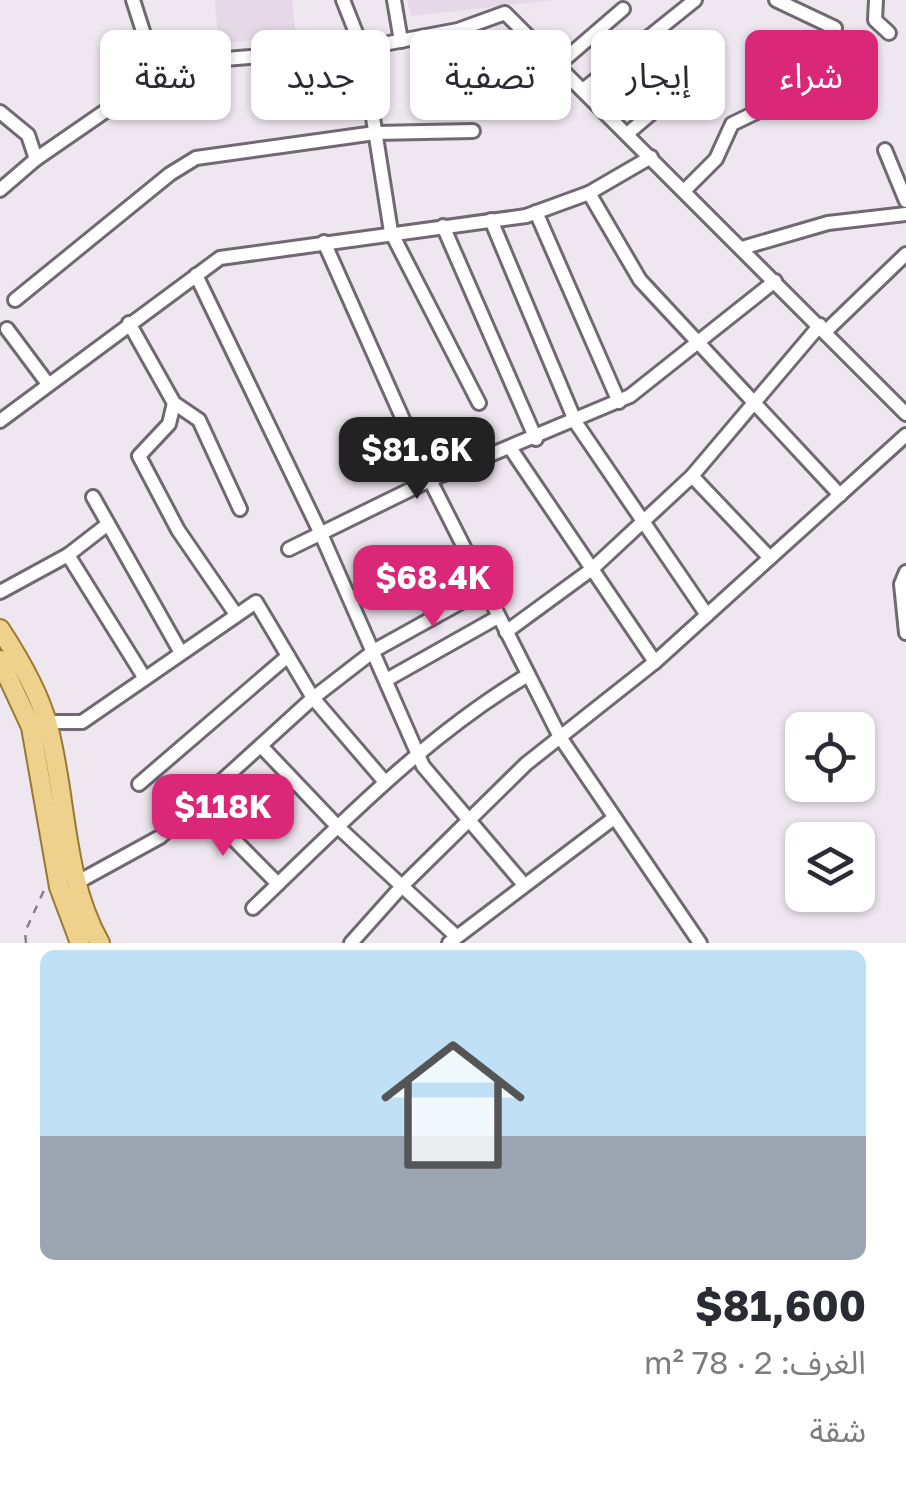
<!DOCTYPE html>
<html lang="ar">
<head>
<meta charset="utf-8">
<style>
	:root { --surface:#fff; --page:#f2f2f3; --text:#2b2b33; --muted:#7c7c81; --accent:#db2777 }
	body { margin:0; font-family:"Golos Text","Noto Sans Arabic",sans-serif; background:var(--page); color:var(--text); direction:rtl; height:100vh; display:flex; flex-direction:column; font-size:38px; white-space:nowrap }
	* { box-sizing:border-box; margin:0 }
	p { font-size:32px; color:var(--muted) }
	.icon { flex:none; width:55px; height:55px; fill:none; stroke:currentColor; stroke-width:2; stroke-linecap:round; stroke-linejoin:round }
	.map { position:relative; height:943px; overflow:hidden; direction:ltr }
	.sheet { display:flex; flex-direction:column; background:var(--surface); flex:1 }
	.sheet>* { flex:none }
	.hud { position:absolute; left:30px; top:30px; width:848px; height:90px; direction:rtl; display:flex; gap:20px }
	.tools { position:absolute; left:785px; top:712px; display:grid; gap:20px }
	.tools a { display:grid; place-items:center; width:90px; height:90px; border-radius:15px; background:var(--surface); box-shadow:0 2px 8px #0004; font-size:50px }
	.price { position:absolute; translate:-50% -85px; padding:0 22px; border-radius:20px; background:var(--accent); color:#fff; font-size:32px; line-height:65px; filter:drop-shadow(0 2px 5px #0008) }
	.price::after { content:''; position:absolute; left:50%; top:60px; width:30px; height:22px; margin-left:-15px; background:inherit; clip-path:polygon(0 0,100% 0,50% 100%) }
	.price.on { background:#222; color:#fff }
	ul { padding:0; list-style:none }
	li { display:grid; align-content:center; gap:20px; height:530px; padding:0 40px }
	li span { display:grid; place-items:center; height:310px; border-radius:15px; color:#555 }
	li>.icon { margin-inline-start:auto }
	span .icon { width:180px; height:180px; fill:#fffc; stroke-width:1 }
	li b { font-size:42px }
	.tag { padding:0 35px; border-radius:15px; background:var(--surface); box-shadow:0 2px 8px #0004; font-size:35px; line-height:90px }
	.tag.on { background:var(--accent); color:#fff }
	.map>svg:first-child { display:block }
	.built { fill:#e5d9e7 }
	.lines { fill:none; stroke-linecap:round; stroke-linejoin:round }
	.minor-casing { stroke:#706971; stroke-width:18 }
	.major-casing { stroke:#997931; stroke-width:22 }
	.path { stroke:#868187; stroke-width:2.5; stroke-dasharray:8 8; stroke-linecap:butt }
	.minor { stroke:#fff; stroke-width:12 }
	.major { stroke:#eed18d; stroke-width:18 }
</style>
</head>
<body>
<div class="map">
<svg width="906" height="943" viewBox="0 0 906 943">
	<rect width="100%" height="100%" fill="#efe7f0"/>
	<g class="built">
		<path d="M215,0H292L296,35L218,44Z"/>
		<path d="M407,0H554L411,16Z"/>
	</g>
	<g class="lines">
		<defs>
			<g id="minor">
				<path d="M133,0L149,50L175,63"/>
				<path d="M394,0L401,41"/>
				<path d="M776,0L835,28"/>
				<path d="M876,0L875,20L889,33"/>
				<path d="M558,65L623,9"/>
				<path d="M583,90L695,0"/>
				<path d="M0,112L28,135L36,159"/>
				<path d="M627,134L714,60"/>
				<path d="M885,150L906,201"/>
				<path d="M0,190L36,159L175,63L362,48L343,0"/>
				<path d="M684,191L716,159L732,124L765,108L802,101"/>
				<path d="M589,193L640,280L840,495"/>
				<path d="M536,212L619,402"/>
				<path d="M491,220L576,423L707,615"/>
				<path d="M443,226L536,439"/>
				<path d="M324,242L430,480L560,737L700,943"/>
				<path d="M742,248L828,223L906,214"/>
				<path d="M196,275L321,534L423,766L520,880"/>
				<path d="M15,300L170,174L196,158L375,133L473,131"/>
				<path d="M129,323L174,403L199,420L240,509"/>
				<path d="M7,329L48,384"/>
				<path d="M826,331L906,254"/>
				<path d="M174,403L169,424L139,456L178,530L235,613"/>
				<path d="M479,403L391,232L362,48L458,30L505,13L906,414"/>
				<path d="M0,421L220,258L526,216L589,193L651,157"/>
				<path d="M511,449L655,662"/>
				<path d="M692,476L770,558"/>
				<path d="M93,497L180,651"/>
				<path d="M289,549L430,480L630,396L775,281"/>
				<path d="M68,555L144,677"/>
				<path d="M906,572L901,584L906,633"/>
				<path d="M0,592L68,555L108,524"/>
				<path d="M506,632L592,569L692,476L820,325"/>
				<path d="M388,679L498,617"/>
				<path d="M47,722H82L256,602L313,698L385,782"/>
				<path d="M261,746L338,827L456,936"/>
				<path d="M139,784L288,656"/>
				<path d="M198,803L278,884"/>
				<path d="M76,883L160,837L313,698L375,650L485,589"/>
				<path d="M253,908C340,825 424,737 528,675"/>
				<path d="M351,943L402,886L526,764L655,662L906,435"/>
				<path d="M449,943L614,818"/>
			</g>
			<g id="major">
				<path d="M0,629C19,658 39,692 48,726C67,797 63,878 100,943"/>
				<path d="M0,660L31,727L59,887L80,943"/>
			</g>
		</defs>
		<use href="#minor" class="minor-casing"/>
		<use href="#major" class="major-casing"/>
		<path class="path" d="M26,943L25,932L46,886"/>
		<use href="#minor" class="minor"/>
		<use href="#major" class="major"/>
	</g>
</svg>
<div class="tools">
<a><svg class="icon" aria-label="locate" viewBox="0 0 24 24"><circle cx="12" cy="12" r="6"/><path d="M12 2v4M12 18v4M2 12h4M18 12h4"/></svg></a>
<a><svg class="icon" aria-label="layers" viewBox="0 0 24 24"><path d="M12 4l9 5-9 5-9-5zM3 14l9 5 9-5"/></svg></a>
</div>
<b class="price on" style="left:417px;top:502px">$81.6K</b>
<b class="price" style="left:433px;top:630px">$68.4K</b>
<b class="price" style="left:223px;top:859px">$118K</b>
<div class="hud">
<a class="tag on">شراء</a>
<a class="tag">إيجار</a>
<a class="tag">تصفية</a>
<a class="tag">جديد</a>
<a class="tag">شقة</a>
</div>
</div>
<section class="sheet">
<ul>
<li><span style="background:linear-gradient(#bfe0f5 60%,#9aa5b1 0)"><svg class="icon" aria-label="home" viewBox="0 0 24 24"><path d="M3 11l9-7 9 7M6 9v11h12V9"/></svg></span><div><b>$81,600</b><p>الغرف: 2 · 78 m²</p><p>شقة</p></div></li>
</ul>
</section>
</body>
</html>
